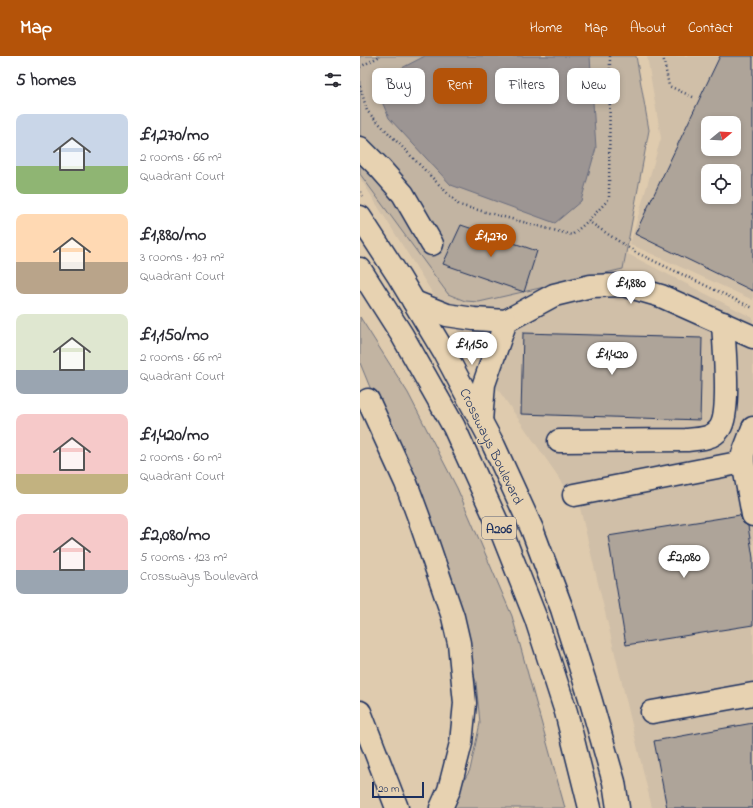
<!DOCTYPE html>
<html lang="en">
<head>
<meta charset="utf-8">
<style>
	:root { --surface:#fff; --page:#f7f7f7; --text:#2b2b33; --muted:#7c7c81; --accent:#b45309 }
	body { margin:0; font-family:"Indie Flower",sans-serif; background:var(--page); color:var(--text); height:100vh; display:flex; flex-direction:column; font-size:15px; white-space:nowrap }
	* { box-sizing:border-box; margin:0 }
	p { font-size:13px; color:var(--muted) }
	.icon { flex:none; width:22px; height:22px; fill:none; stroke:currentColor; stroke-width:2; stroke-linecap:round; stroke-linejoin:round }
	.map { position:relative; flex:1; overflow:hidden }
	.sheet { display:flex; flex-direction:column; background:var(--surface); width:360px }
	.sheet>* { flex:none }
	.top-card { position:absolute; left:12px; top:12px; width:321px; height:36px; display:flex; gap:8px }
	.needle { width:26px; rotate:72deg }
	.controls { position:absolute; left:341px; top:60px; display:grid; gap:8px }
	.controls a { display:grid; place-items:center; width:40px; height:40px; border-radius:8px; background:var(--surface); box-shadow:0 2px 6px #0003; font-size:20px }
	.scale { position:absolute; left:12px; bottom:10px; width:52px; box-sizing:border-box; padding-left:4px; border:2px solid #1b2f5e; border-top:0; font-size:11px; line-height:14px; white-space:nowrap; color:#1b2f5e; -webkit-text-stroke:3px #e7d2b1; paint-order:stroke }
	.price { position:absolute; translate:-50% -34px; padding:0 9px; border-radius:14px; background:#fff; color:#222; font-size:13px; line-height:26px; filter:drop-shadow(0 1px 2px #0008) }
	.price::after { content:''; position:absolute; left:50%; top:24px; width:12px; height:9px; margin-left:-6px; background:inherit; clip-path:polygon(0 0,100% 0,50% 100%) }
	.price.on { background:var(--accent); color:#fff }
	ul { padding:0; list-style:none }
	li { display:flex; align-items:center; gap:12px; height:100px; padding:0 16px }
	li span { display:grid; place-items:center; flex:none; width:112px; height:80px; border-radius:8px; color:#555 }
	li>.icon { margin-inline-start:auto }
	span .icon { width:48px; height:48px; fill:#fffc; stroke-width:1 }
	li b { font-size:17px }
	h2 { display:flex; justify-content:space-between; align-items:center; height:48px; padding:0 16px; font-size:17px }
	.chip { padding:0 14px; border-radius:8px; background:var(--surface); box-shadow:0 2px 6px #0003; font-size:14px; line-height:36px }
	.chip.on { background:var(--accent); color:#fff }
	header { display:flex; align-items:center; gap:24px; box-sizing:border-box; height:56px; padding:0 20px; background:var(--accent); color:#fff }
	header strong { font-size:19px }
	nav { display:flex; gap:22px; margin-inline-start:auto; font-size:14px }
	main { display:flex; flex:1; min-height:0 }
	.map>svg:first-child { display:block }
	.built { fill:#d0bfa8; fill-rule:evenodd }
	.green { fill:#c2b4a2; stroke:#6e7280 }
	.water { fill:#9c9593; stroke:#686c7e }
	.building { fill:#aea499; stroke:#1b2f5e; fill-rule:evenodd }
	.lines { fill:none; stroke-linecap:round; stroke-linejoin:round }
	.minor-casing { stroke:#1b2f5e; stroke-width:25 }
	.major-casing { stroke:#1b2f5e; stroke-width:25 }
	.path { stroke:#1b2f5e; stroke-width:2.5; stroke-dasharray:1 3; stroke-linecap:butt }
	.minor { stroke:#e7d2b1; stroke-width:22 }
	.major { stroke:#e7d2b1; stroke-width:22 }
	.labels { text-anchor:middle; stroke-width:3; stroke-linejoin:round; paint-order:stroke }
	.shield { fill:#e7d2b1; stroke:#586077; stroke-width:1 }
	.shield-label { font-size:13px; font-weight:bold; fill:#1b2f5e }
	.street-label { font-size:14px; fill:#1b2f5e; stroke:#e7d2b1 }
</style>
</head>
<body>
<header>
<strong>Map</strong>
<nav><a>Home</a><a>Map</a><a>About</a><a>Contact</a></nav>
</header>
<main>
<section class="sheet">
<h2>5 homes<svg class="icon" aria-label="filters" viewBox="0 0 24 24"><path d="M4 7h16M4 17h16"/><circle cx="9" cy="7" r="2"/><circle cx="15" cy="17" r="2"/></svg></h2>
<ul>
<li><span style="background:linear-gradient(#c9d6e8 65%,#8fb573 0)"><svg class="icon" aria-label="home" viewBox="0 0 24 24"><path d="M3 11l9-7 9 7M6 9v11h12V9"/></svg></span><div><b>£1,270/mo</b><p>2 rooms · 66 m²</p><p>Quadrant Court</p></div></li>
<li><span style="background:linear-gradient(#ffd9b3 60%,#b9a48a 0)"><svg class="icon" aria-label="home" viewBox="0 0 24 24"><path d="M3 11l9-7 9 7M6 9v11h12V9"/></svg></span><div><b>£1,880/mo</b><p>3 rooms · 107 m²</p><p>Quadrant Court</p></div></li>
<li><span style="background:linear-gradient(#dfe7d0 70%,#9aa5b1 0)"><svg class="icon" aria-label="home" viewBox="0 0 24 24"><path d="M3 11l9-7 9 7M6 9v11h12V9"/></svg></span><div><b>£1,150/mo</b><p>2 rooms · 66 m²</p><p>Quadrant Court</p></div></li>
<li><span style="background:linear-gradient(#f6c9c9 75%,#c2b280 0)"><svg class="icon" aria-label="home" viewBox="0 0 24 24"><path d="M3 11l9-7 9 7M6 9v11h12V9"/></svg></span><div><b>£1,420/mo</b><p>2 rooms · 60 m²</p><p>Quadrant Court</p></div></li>
<li><span style="background:linear-gradient(#f6c9c9 70%,#9aa5b1 0)"><svg class="icon" aria-label="home" viewBox="0 0 24 24"><path d="M3 11l9-7 9 7M6 9v11h12V9"/></svg></span><div><b>£2,080/mo</b><p>5 rooms · 123 m²</p><p>Crossways Boulevard</p></div></li>
</ul>
</section>
<div class="map">
<svg width="393" height="752" viewBox="0 0 393 752">
	<rect width="100%" height="100%" fill="#dfcbae"/>
	<filter id="ink" filterUnits="userSpaceOnUse"><feTurbulence type="fractalNoise" baseFrequency=".025" numOctaves="2"/><feDisplacementMap in="SourceGraphic" scale="8" xChannelSelector="R" yChannelSelector="G"/><feConvolveMatrix kernelMatrix="1 2 1 2 8 2 1 2 1" color-interpolation-filters="sRGB"/></filter>
	<g filter="url(#ink)">
		<g class="built">
			<path d="M0,0L289,74L266,197L393,262V752H292L220,452L85,257L0,122Z"/>
			<path d="M287,0H393V244L270,188L301,82ZM348,67H374V93H348ZM348,115H374V141H348Z"/>
		</g>
		<g class="green">
			<path d="M0,0H276L289,74L263,213L119,246L105,245L88,238L0,118Z"/>
			<path d="M0,261L48,337L97,432L152,560L205,752H88L110,714L120,667L116,626L73,485L0,307Z"/>
		</g>
		<path class="water" d="M65,0H230L236,92L221,145L195,167L91,129L29,62L20,41L38,14Z"/>
		<g class="building">
			<path d="M360,0H393V235L275,178ZM348,67H374V93H348ZM348,115H374V141H348Z"/>
			<path d="M101,169L177,195L164,236L83,208Z"/>
			<path d="M163,277L342,282L340,364L161,358Z"/>
			<path d="M380,459L383,467L388,470L393,502V569L266,589L248,480Z"/>
			<path d="M393,667V752H307L294,685Z"/>
		</g>
		<g class="lines">
			<defs>
				<g id="minor">
					<path d="M0,92L20,112L43,138L72,188"/>
					<path d="M54,246L87,259L114,263L146,265L194,239L231,230L263,229L301,240L393,281"/>
					<path d="M8,344L46,427L59,462L93,561L99,587L105,647L101,687L89,734L81,752"/>
					<path d="M121,365L124,328L146,265"/>
					<path d="M393,372L383,398V406L393,459"/>
					<path d="M199,385L326,384C338,383 353,383 360,372C371,356 364,289 363,267"/>
					<path d="M214,439L383,406"/>
					<path d="M0,656L37,752"/>
					<path d="M292,656L393,638"/>
				</g>
				<g id="major">
					<path d="M0,161L39,221L84,296L134,390L172,473L202,553L230,642L254,726L258,752"/>
					<path d="M0,213L42,279L94,371L142,477L176,563L206,656L230,752"/>
				</g>
			</defs>
			<use href="#minor" class="minor-casing"/>
			<use href="#major" class="major-casing"/>
			<g class="path">
				<path d="M303,0L309,30L333,41"/>
				<path d="M0,11L20,0"/>
				<path d="M0,30L7,55L99,149L212,179L228,165L249,143L250,0"/>
				<path d="M0,136L4,142"/>
				<path d="M228,165L275,196L393,252"/>
			</g>
			<use href="#minor" class="minor"/>
			<use href="#major" class="major"/>
		</g>
	</g>
	<g class="labels">
		<rect class="shield" x="122" y="461" width="34" height="22" rx="3"/>
		<g class="shield-label">
			<text x="139" y="477">A206</text>
		</g>
		<g class="street-label">
			<text transform="translate(132 390) rotate(64)" y="5">Crossways Boulevard</text>
		</g>
	</g>
</svg>
<div class="controls">
<a><svg class="needle" viewBox="-14 -14 28 28"><path d="M0-13l5 13h-10z" fill="#e53935"/><path d="M0 13l5-13h-10z" fill="#7c7c81"/></svg></a>
<a><svg class="icon" aria-label="locate" viewBox="0 0 24 24"><circle cx="12" cy="12" r="6"/><path d="M12 2v4M12 18v4M2 12h4M18 12h4"/></svg></a>
</div>
<div class="scale">20 m</div>
<b class="price on" style="left:131px;top:202px">£1,270</b>
<b class="price" style="left:271px;top:249px">£1,880</b>
<b class="price" style="left:112px;top:310px">£1,150</b>
<b class="price" style="left:252px;top:320px">£1,420</b>
<b class="price" style="left:324px;top:523px">£2,080</b>
<div class="top-card">
<a class="chip">Buy</a>
<a class="chip on">Rent</a>
<a class="chip">Filters</a>
<a class="chip">New</a>
</div>
</div>
</main>
</body>
</html>
